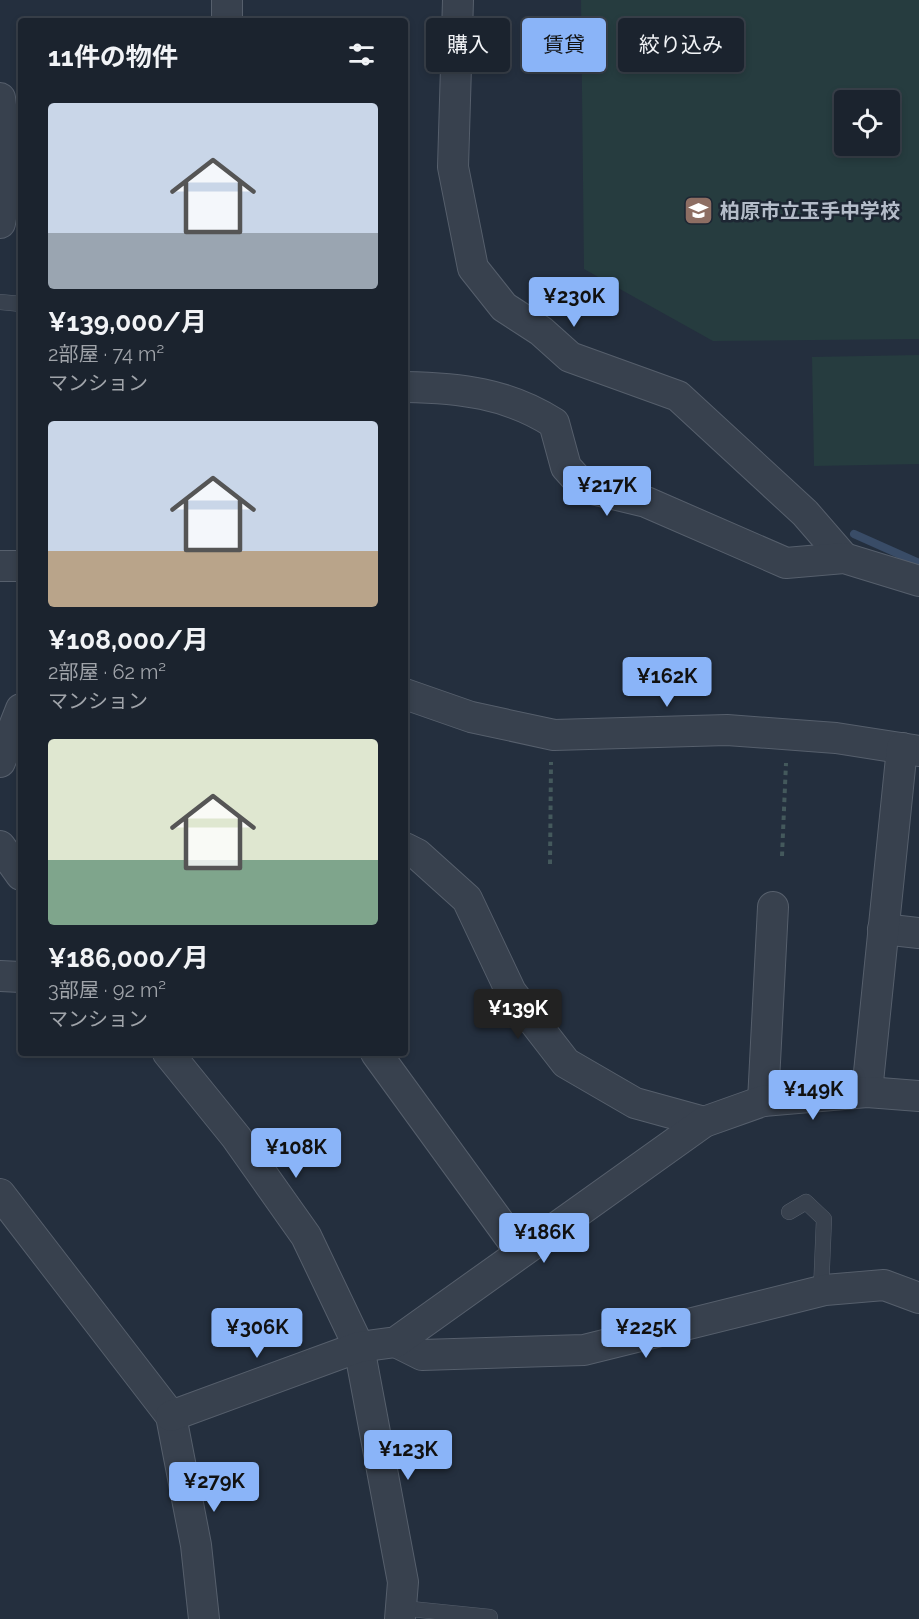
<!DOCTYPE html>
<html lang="ja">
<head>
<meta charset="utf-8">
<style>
	:root { --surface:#1b232e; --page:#282f3a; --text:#f1f3f6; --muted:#a0a4aa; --line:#39404a; --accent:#8ab4f8 }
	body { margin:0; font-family:Raleway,"Noto Sans JP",sans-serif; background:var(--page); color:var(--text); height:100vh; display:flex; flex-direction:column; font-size:22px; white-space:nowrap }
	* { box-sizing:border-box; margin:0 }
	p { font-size:20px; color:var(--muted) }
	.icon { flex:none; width:33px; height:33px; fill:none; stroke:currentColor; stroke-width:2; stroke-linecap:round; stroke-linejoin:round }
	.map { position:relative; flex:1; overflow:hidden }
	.panel { position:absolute; left:18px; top:18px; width:390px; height:1038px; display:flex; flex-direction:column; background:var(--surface); border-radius:6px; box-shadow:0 3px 9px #0003,0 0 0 2px var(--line) }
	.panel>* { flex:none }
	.banner { position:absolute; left:426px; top:18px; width:402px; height:54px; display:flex; gap:12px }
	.fabs { position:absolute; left:834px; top:90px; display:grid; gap:12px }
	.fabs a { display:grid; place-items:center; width:66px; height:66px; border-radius:6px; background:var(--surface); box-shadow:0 3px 9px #0003,0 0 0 2px var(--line); font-size:30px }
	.price { position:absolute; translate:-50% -51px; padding:0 14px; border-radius:6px; background:var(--accent); color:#111; font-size:20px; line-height:39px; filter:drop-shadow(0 2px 3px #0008) }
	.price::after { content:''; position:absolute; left:50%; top:36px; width:18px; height:14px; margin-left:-9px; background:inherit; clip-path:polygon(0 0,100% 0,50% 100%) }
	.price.on { background:#222; color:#fff }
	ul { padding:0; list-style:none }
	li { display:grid; align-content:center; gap:12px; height:318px; padding:0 30px }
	li span { display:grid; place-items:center; height:186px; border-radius:6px; color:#555 }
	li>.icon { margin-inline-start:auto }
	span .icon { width:108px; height:108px; fill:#fffc; stroke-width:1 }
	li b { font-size:26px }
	h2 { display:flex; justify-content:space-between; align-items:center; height:72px; padding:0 30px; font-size:26px }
	.chip { padding:0 21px; border-radius:6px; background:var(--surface); box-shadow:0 3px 9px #0003,0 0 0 2px var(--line); font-size:21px; line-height:54px }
	.chip.on { background:var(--accent); color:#111 }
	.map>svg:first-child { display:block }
	.green { fill:#263c3f; fill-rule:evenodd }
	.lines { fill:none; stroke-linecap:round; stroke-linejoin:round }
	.stream { stroke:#394c67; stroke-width:8 }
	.lane-casing { stroke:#565f6c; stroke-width:16 }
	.street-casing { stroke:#565f6c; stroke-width:32 }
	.path { stroke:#44595c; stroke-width:4; stroke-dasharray:4.5 4.5; stroke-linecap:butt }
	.lane { stroke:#38414e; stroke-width:15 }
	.street { stroke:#38414e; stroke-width:30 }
	.labels { text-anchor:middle; stroke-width:5; stroke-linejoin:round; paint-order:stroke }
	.poi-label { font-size:20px; font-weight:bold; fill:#b4bcc9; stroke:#1d2633; text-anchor:start }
</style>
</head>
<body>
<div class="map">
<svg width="919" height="1619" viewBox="0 0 919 1619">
	<rect width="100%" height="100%" fill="#242f3e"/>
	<g class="green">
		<path d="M581,0H919V339L713,341L584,269ZM844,100H890V146H844Z"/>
		<path d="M919,355V464L814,466L812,357Z"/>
	</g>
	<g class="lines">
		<path class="stream" d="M854,534L919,563"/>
		<defs>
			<g id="lane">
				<path d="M0,302L21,304"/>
				<path d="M789,1212L806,1202L824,1219L821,1291"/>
				<path d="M401,1608L490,1617"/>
			</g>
			<g id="street">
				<path d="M458,0L453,167L473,268L504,307L541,331L570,357L678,396L805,513L844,558"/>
				<path d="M227,21V0"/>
				<path d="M0,98C6,140 9,182 0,223"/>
				<path d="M405,387C460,388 507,393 554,423L566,467L584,487L646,502L786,563L844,558L919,581"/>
				<path d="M0,566H21"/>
				<path d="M405,694L471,717L554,735L727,730L836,738L919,751"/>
				<path d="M0,762L21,709"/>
				<path d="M0,846L21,875"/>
				<path d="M405,848L417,854L467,899L511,992L566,1063L635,1103L704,1122"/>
				<path d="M883,929L919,933"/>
				<path d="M0,976L21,977"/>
				<path d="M168,1053L236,1137L306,1236L359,1347L403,1582L400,1619"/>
				<path d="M376,1053L520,1251"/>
				<path d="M867,1092L902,748"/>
				<path d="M763,1101L773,907"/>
				<path d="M0,1194L171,1416L196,1545L204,1619"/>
				<path d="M396,1342L422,1355L584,1350L825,1290L884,1285L919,1298"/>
				<path d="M171,1416L359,1347L396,1342L704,1122L763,1101L867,1092L919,1096"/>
			</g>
		</defs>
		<use href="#lane" class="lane-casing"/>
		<use href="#street" class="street-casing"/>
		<g class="path">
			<path d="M782,856L786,763"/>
			<path d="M550,864L551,762"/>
		</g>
		<use href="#lane" class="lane"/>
		<use href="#street" class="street"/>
	</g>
	<defs>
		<symbol id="school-square" viewBox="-11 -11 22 22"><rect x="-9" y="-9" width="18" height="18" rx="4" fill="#8d6e63" stroke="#1d2633"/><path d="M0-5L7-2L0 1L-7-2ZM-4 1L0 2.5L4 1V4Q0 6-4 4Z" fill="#fff"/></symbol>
	</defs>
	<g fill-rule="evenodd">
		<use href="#school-square" x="682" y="194" width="33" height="33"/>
	</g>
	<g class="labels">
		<g class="poi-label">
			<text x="720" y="218">柏原市立玉手中学校</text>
		</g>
	</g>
</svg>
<div class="fabs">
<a><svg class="icon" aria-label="locate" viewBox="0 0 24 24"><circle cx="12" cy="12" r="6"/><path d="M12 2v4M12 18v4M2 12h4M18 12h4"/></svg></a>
</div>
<b class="price" style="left:574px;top:328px">¥230K</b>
<b class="price" style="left:607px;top:517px">¥217K</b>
<b class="price" style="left:667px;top:708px">¥162K</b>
<b class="price on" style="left:518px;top:1040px">¥139K</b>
<b class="price" style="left:813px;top:1121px">¥149K</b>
<b class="price" style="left:296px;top:1179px">¥108K</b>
<b class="price" style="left:544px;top:1264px">¥186K</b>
<b class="price" style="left:257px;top:1359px">¥306K</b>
<b class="price" style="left:646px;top:1359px">¥225K</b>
<b class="price" style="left:408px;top:1481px">¥123K</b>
<b class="price" style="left:214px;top:1513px">¥279K</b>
<div class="banner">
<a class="chip">購入</a>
<a class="chip on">賃貸</a>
<a class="chip">絞り込み</a>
</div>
<section class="panel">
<h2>11件の物件<svg class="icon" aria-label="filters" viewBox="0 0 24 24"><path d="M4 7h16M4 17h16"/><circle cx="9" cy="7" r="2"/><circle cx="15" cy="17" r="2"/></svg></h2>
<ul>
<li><span style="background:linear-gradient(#c9d6e8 70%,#9aa5b1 0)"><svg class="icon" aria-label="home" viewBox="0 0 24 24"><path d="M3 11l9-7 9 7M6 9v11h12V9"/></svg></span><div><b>¥139,000/月</b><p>2部屋 · 74 m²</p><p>マンション</p></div></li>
<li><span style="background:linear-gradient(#c9d6e8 70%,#b9a48a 0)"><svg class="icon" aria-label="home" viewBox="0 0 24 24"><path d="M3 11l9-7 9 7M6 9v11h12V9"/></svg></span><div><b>¥108,000/月</b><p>2部屋 · 62 m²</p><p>マンション</p></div></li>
<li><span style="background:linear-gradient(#dfe7d0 65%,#7fa58c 0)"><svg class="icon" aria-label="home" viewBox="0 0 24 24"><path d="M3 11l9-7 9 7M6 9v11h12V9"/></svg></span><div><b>¥186,000/月</b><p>3部屋 · 92 m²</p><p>マンション</p></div></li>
</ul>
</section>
</div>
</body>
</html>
